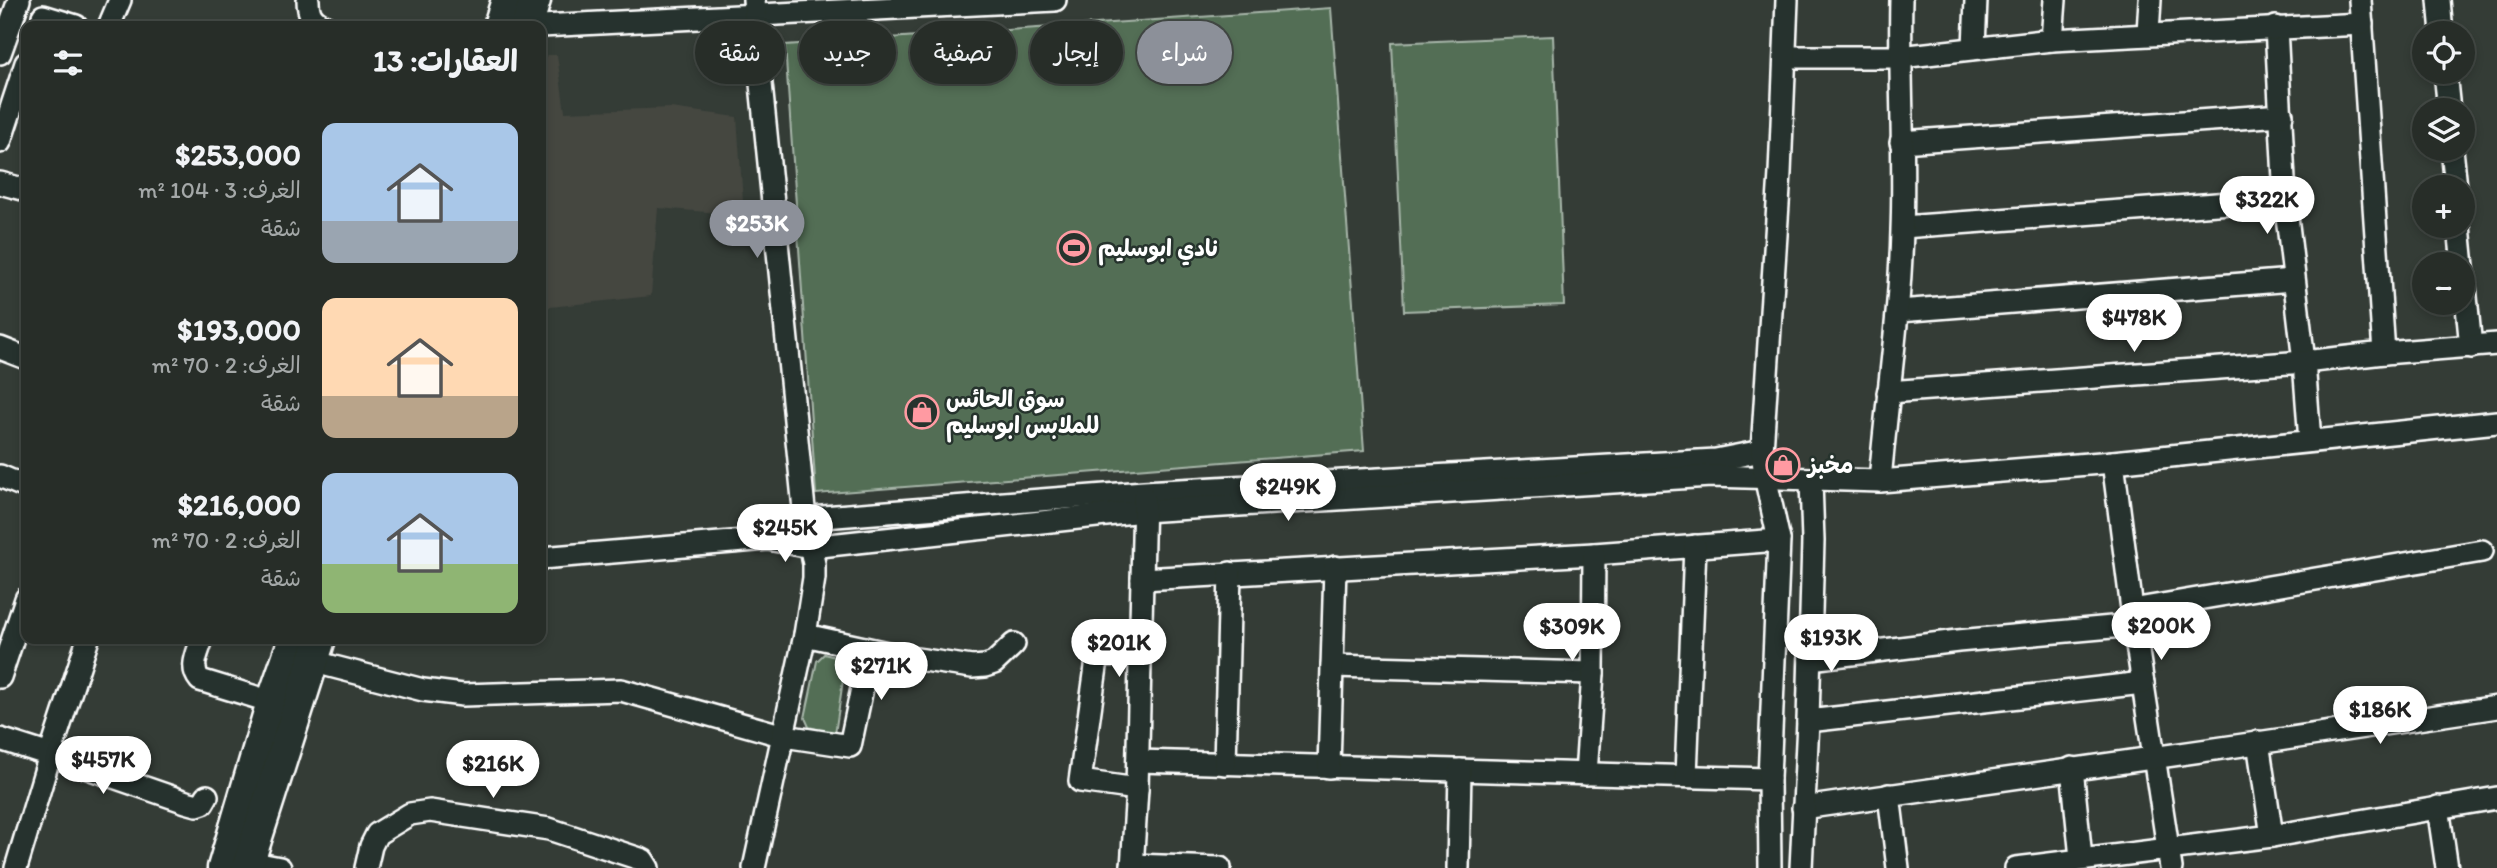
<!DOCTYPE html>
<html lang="ar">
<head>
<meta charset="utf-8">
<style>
	:root { --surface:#272d28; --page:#333934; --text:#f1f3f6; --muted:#a4a8a8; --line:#434945; --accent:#8c9099 }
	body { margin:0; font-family:Itim,"Playpen Sans Arabic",sans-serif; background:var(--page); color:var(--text); direction:rtl; height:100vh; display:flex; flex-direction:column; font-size:26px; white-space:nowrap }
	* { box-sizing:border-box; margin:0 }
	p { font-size:23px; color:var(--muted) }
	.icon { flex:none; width:38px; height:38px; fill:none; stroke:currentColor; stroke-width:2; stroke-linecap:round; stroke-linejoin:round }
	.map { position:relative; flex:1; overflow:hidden; direction:ltr }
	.drawer { position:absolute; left:21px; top:21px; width:525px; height:623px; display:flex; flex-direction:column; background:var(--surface); border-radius:14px; box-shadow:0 4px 10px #0003,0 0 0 2px var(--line); direction:rtl }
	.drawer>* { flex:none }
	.top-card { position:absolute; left:567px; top:21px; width:665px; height:63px; direction:rtl; display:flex; gap:14px }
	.buttons { position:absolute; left:2412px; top:21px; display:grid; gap:14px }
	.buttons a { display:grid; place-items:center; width:63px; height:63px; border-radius:50%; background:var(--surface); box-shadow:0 4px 10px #0003,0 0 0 2px var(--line); font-size:35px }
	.price { position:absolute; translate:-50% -60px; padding:0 16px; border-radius:24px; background:#fff; color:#222; font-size:23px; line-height:46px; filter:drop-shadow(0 2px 4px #0008) }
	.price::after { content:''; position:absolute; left:50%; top:42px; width:21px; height:16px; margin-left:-10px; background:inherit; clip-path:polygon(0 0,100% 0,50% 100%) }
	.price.selected { background:var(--accent); color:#fff }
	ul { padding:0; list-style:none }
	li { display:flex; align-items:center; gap:21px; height:175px; padding:0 28px }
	li span { display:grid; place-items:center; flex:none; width:196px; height:140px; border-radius:14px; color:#555 }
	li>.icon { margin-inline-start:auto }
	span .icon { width:84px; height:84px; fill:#fffc; stroke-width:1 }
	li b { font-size:30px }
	h2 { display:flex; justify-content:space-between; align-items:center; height:84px; padding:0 28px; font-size:30px }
	.chip { padding:0 24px; border-radius:32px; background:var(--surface); box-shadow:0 4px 10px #0003,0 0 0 2px var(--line); font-size:24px; line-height:63px }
	.chip.selected { background:var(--accent); color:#fff }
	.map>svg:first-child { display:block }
	.built { fill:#454741 }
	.green { fill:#526e55; stroke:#a8b6aa; stroke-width:2 }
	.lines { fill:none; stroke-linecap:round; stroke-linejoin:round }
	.minor-casing { stroke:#fff; stroke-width:26 }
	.secondary-casing { stroke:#fff; stroke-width:35 }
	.minor { stroke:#26332d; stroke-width:21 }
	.secondary { stroke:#26332d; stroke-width:30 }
	.labels { text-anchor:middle; stroke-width:5; stroke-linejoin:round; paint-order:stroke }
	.poi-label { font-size:23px; font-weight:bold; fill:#fff; stroke:#26332d; text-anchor:start }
</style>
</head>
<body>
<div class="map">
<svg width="2497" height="868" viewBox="0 0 2497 868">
	<rect width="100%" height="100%" fill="#343c36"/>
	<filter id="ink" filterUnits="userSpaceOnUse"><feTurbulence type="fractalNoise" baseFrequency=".0143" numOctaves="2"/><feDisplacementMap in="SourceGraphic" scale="14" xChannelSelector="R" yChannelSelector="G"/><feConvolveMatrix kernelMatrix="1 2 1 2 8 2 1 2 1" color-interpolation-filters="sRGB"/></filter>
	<g filter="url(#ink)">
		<path class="built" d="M548,55H557L565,112L671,108L737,117L744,215L658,208L651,296L541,308V61Z"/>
		<g class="green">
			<path d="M1331,8L1364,451L816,494L785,45Z"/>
			<path d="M1553,36L1564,305L1404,311L1392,43Z"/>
			<path d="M824,654L846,660L835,734L809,727L805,718L817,661Z"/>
		</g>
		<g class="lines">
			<defs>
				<g id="minor">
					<path d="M308,0C308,14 312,20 324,26"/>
					<path d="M2360,0L2384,353"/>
					<path d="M2439,0L2442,33"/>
					<path d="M43,16L76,26"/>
					<path d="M109,26L120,0"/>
					<path d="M541,26L1055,0"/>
					<path d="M2276,27L2285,199L2304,362L2310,441"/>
					<path d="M2148,33L2150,0"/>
					<path d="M2052,40L2055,0"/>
					<path d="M1974,47L1976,0"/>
					<path d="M0,53L19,0"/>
					<path d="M1786,57H1900L2052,40L2362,24"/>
					<path d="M2445,72L2449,110"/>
					<path d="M0,142L26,63"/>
					<path d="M1901,142L2282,115"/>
					<path d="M2452,149L2456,187"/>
					<path d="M0,183L26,190"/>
					<path d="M2459,226L2471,347"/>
					<path d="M1903,227L2285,199"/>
					<path d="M1899,311L2293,280"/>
					<path d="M0,348L26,358"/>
					<path d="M1888,392L2304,362L2384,353L2497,344"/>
					<path d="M2113,462L2134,625L2171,868"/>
					<path d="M0,476L26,487"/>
					<path d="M1880,481C1887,397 1900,314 1902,230C1905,154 1899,77 1901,0"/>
					<path d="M768,539L805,519L823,517L1144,492L1716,460L1762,451"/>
					<path d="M541,558L768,539L811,547L1143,511L1711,476L1880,481L2113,462L2497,422"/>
					<path d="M1142,579L1594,554L1779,540"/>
					<path d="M2132,610L2482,551"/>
					<path d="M805,635L910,658L972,667L985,666L994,663L1014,644"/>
					<path d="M202,639C198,653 189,667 200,680L272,702"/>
					<path d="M1810,659L1958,641L2134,625"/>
					<path d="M311,661L423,690L463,695L621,690L784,736L850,746L870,650"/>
					<path d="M1332,666L1593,673"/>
					<path d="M0,677L26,599"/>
					<path d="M1808,721L2143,683"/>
					<path d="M0,739L50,755L88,639"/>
					<path d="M2258,742L2272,836"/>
					<path d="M1138,761L1769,779"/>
					<path d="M1225,764L1230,573"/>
					<path d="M1329,767L1335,567"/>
					<path d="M2072,768L2081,858"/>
					<path d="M1586,774L1593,673L1594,554"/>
					<path d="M1686,776L1695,546"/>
					<path d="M1137,789L1080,781L1097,660L1104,654L1140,657"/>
					<path d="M1889,795L1898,868"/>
					<path d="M2438,807L2447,868"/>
					<path d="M1803,808L2278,740L2497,707"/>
					<path d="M249,862L280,868"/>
					<path d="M1132,865L1220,868"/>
					<path d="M16,868L50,755L186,802L197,805L203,803L207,796"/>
					<path d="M366,868L371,846L377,834L410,814L430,811L549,829L643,860L648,868"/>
					<path d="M754,868L805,635L814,578V564L805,519L759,64L754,0"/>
					<path d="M1132,868L1137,789L1144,497"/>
					<path d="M1458,868L1460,770"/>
					<path d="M1770,868L1769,779L1779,540L1765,476L1762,451L1780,173L1787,0"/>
					<path d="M1801,868L1808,721L1813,541L1811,480"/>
					<path d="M2016,868L2272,836L2497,798"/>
				</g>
				<g id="secondary">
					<path d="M499,26L507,0"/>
					<path d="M527,26L535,0"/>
					<path d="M223,868L272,702L294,639"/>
					<path d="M247,868L320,639"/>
				</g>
			</defs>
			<use href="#minor" class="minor-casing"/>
			<use href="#secondary" class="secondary-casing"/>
			<use href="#minor" class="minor"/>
			<use href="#secondary" class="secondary"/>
		</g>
	</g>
	<defs>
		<symbol id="stadium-ring" viewBox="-11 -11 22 22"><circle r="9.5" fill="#26332d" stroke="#ff9aa2" stroke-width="1.5"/><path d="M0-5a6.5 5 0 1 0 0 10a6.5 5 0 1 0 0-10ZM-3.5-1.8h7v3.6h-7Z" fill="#ff9aa2"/></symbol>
		<symbol id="shop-ring" viewBox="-11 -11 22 22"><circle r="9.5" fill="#26332d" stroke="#ff9aa2" stroke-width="1.5"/><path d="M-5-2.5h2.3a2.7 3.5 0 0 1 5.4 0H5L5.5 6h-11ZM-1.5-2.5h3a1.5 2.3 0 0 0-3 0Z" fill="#ff9aa2"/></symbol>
	</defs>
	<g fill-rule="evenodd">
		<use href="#stadium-ring" x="1055" y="229" width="38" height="38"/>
		<use href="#shop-ring" x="903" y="393" width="38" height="38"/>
		<use href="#shop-ring" x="1764" y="446" width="38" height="38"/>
	</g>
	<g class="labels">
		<g class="poi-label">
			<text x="1098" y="256">نادي ابوسليم</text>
			<text x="946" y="407">سوق الحائس<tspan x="946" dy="26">للملابس ابوسليم</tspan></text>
			<text x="1808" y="473">مخبز</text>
		</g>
	</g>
</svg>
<div class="buttons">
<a><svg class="icon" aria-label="locate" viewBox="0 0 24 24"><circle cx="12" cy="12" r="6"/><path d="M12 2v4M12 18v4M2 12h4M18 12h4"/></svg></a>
<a><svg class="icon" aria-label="layers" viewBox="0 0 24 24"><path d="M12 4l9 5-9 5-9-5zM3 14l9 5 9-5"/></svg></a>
<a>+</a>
<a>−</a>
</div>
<b class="price" style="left:2267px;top:236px">$322K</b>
<b class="price selected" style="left:757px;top:260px">$253K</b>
<b class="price" style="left:2134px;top:354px">$478K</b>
<b class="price" style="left:1288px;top:523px">$249K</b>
<b class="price" style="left:785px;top:564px">$245K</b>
<b class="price" style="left:2161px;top:662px">$200K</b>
<b class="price" style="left:1572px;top:663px">$309K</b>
<b class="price" style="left:1831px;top:674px">$193K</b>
<b class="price" style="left:1119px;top:679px">$201K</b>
<b class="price" style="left:881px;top:702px">$271K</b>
<b class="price" style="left:2380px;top:746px">$186K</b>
<b class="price" style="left:103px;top:796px">$457K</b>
<b class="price" style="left:493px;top:800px">$216K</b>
<div class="top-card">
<a class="chip selected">شراء</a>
<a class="chip">إيجار</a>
<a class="chip">تصفية</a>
<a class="chip">جديد</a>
<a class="chip">شقة</a>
</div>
<section class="drawer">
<h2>العقارات: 13<svg class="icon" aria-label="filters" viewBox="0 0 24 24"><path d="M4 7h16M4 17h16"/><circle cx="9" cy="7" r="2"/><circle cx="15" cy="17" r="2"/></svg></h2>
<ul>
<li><span style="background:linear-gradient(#a9c7e8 70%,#9aa5b1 0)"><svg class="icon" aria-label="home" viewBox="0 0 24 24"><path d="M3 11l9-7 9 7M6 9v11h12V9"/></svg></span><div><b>$253,000</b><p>الغرف: 3 · 104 m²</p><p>شقة</p></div></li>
<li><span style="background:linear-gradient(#ffd9b3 70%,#b9a48a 0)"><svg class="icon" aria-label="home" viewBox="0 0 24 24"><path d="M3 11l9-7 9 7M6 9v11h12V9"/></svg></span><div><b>$193,000</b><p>الغرف: 2 · 70 m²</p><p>شقة</p></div></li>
<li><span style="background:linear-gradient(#a9c7e8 65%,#8fb573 0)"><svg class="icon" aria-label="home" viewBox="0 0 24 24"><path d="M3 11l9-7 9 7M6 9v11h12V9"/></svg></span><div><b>$216,000</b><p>الغرف: 2 · 70 m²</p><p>شقة</p></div></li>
</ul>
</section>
</div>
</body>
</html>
